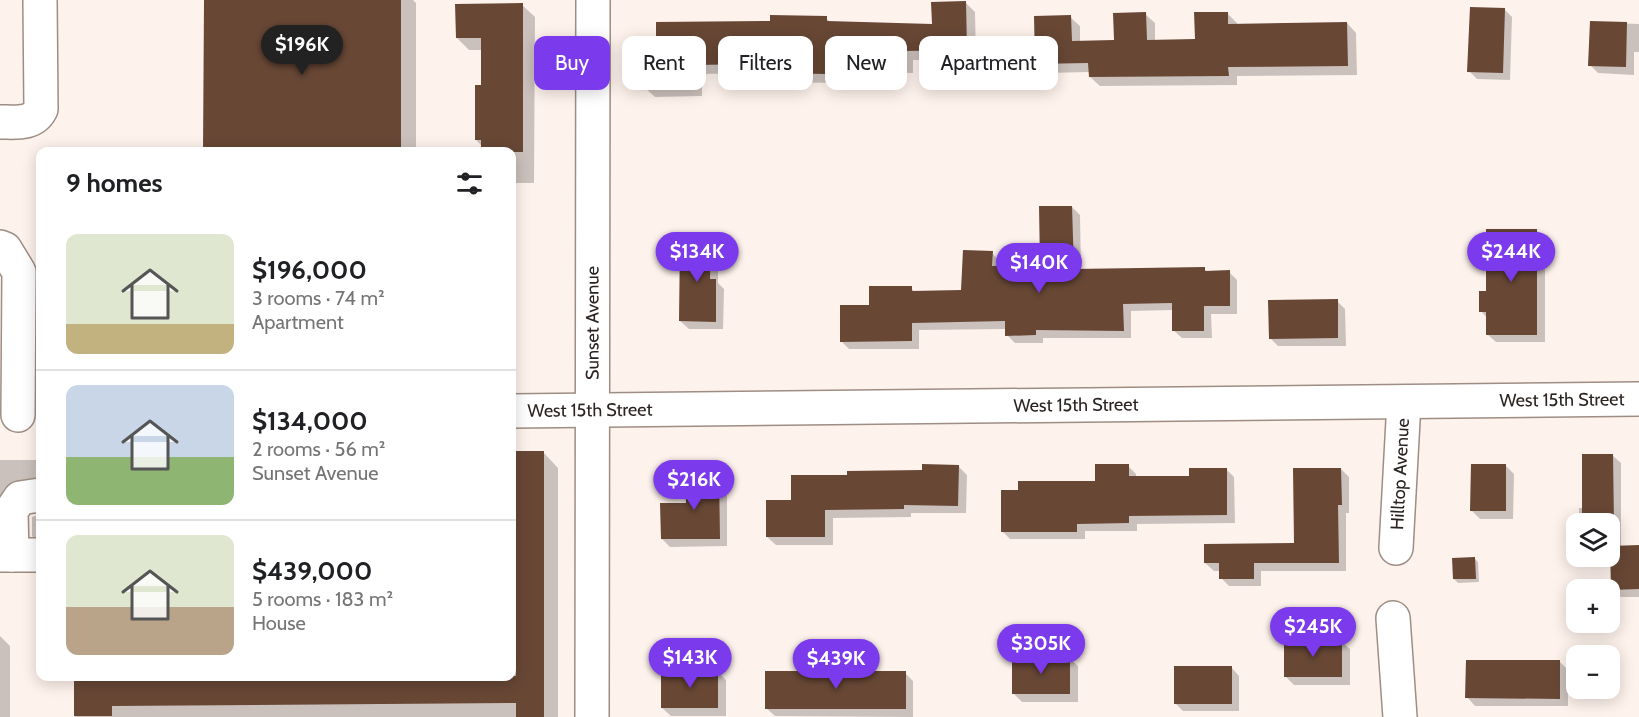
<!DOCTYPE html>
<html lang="en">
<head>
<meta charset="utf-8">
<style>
	:root { --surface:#fff; --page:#f6f6f6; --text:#202124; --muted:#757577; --line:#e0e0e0; --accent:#7c3aed }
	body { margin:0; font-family:Cabin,sans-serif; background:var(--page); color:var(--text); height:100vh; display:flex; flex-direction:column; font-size:22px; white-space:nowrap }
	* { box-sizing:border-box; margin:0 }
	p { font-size:20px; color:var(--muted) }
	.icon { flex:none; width:33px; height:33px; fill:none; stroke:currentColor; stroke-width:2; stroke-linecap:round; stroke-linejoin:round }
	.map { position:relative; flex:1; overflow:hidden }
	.panel { position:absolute; left:36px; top:147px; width:480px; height:534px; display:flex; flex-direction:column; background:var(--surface); border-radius:12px; box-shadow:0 3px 15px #0003 }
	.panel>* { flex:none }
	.top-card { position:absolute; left:534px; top:36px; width:570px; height:54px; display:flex; gap:12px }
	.controls { position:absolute; left:1566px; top:513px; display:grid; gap:12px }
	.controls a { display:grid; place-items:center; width:54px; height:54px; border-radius:12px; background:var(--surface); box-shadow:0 3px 15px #0003; font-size:30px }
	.price { position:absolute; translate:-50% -51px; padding:0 14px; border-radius:21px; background:var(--accent); color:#fff; font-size:20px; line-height:39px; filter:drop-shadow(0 2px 3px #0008) }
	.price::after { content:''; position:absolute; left:50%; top:36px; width:18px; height:14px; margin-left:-9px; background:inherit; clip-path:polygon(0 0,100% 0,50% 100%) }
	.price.on { background:#222; color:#fff }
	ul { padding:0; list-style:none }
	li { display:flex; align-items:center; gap:18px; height:150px; padding:0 30px }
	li+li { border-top:2px solid var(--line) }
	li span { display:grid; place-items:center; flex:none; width:168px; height:120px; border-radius:12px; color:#555 }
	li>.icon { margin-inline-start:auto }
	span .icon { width:72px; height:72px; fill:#fffc; stroke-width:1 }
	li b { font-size:26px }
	h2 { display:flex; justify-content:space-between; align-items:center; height:72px; padding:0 30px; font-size:26px }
	.tag { padding:0 21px; border-radius:12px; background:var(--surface); box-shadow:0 3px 15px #0003; font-size:21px; line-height:54px }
	.tag.on { background:var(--accent); color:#fff }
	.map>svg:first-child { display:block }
	.shadow { fill:#0003 }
	.building { fill:#684735 }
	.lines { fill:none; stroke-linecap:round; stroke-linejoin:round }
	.minor-casing { stroke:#9e8d83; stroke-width:36 }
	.minor { stroke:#fff; stroke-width:33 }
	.labels { text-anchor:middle; stroke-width:6; stroke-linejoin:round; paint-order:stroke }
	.street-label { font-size:18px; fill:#2a2320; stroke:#fef2ec }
</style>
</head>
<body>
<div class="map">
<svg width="1639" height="717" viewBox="0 0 1639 717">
	<rect width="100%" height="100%" fill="#fef2ec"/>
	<g class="shadow">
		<path d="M205,0H413L416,3V152H205Z"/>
		<path d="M966,3L975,12L976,59L913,60V73L836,71L835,83L779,82L771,73L702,74V96L655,97L645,88L657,39L771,22L826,18L830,22L933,26Z"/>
		<path d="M522,5L535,17L534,183H512V152L482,146L476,140L483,86L482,50H469L457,38Z"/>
		<path d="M1504,9L1512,17L1510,80L1477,79L1469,71Z"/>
		<path d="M1227,13L1237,23V25L1347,23L1356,33L1357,75L1237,76V85L1100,86L1090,77V72L1046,73L1037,64L1070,17L1080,26V42H1115L1145,14L1155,23V41H1196Z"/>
		<path d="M1591,22L1639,24V52H1634V75L1598,73L1590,65Z"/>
		<path d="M1072,207L1080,215L1081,271L1204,269L1208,272H1229L1237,280V314H1211L1212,338H1182L1173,330V310L1131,311V338H1043V343H1015L1007,335L1006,329L919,330V349H849L841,341L871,306L911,288L916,293L963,292L992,253L1000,261V267L1042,266Z"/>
		<path d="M1537,231L1545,239V342H1496L1487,334V318L1481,311Z"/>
		<path d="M710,242L718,250V283L724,289L723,329H689L680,321Z"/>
		<path d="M1337,301L1345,309L1346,346H1278L1270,338Z"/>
		<path d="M544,453L558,468V717H75V676H512V455Z"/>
		<path d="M1612,455L1621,463V547H1639V597H1621L1613,589L1610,524H1579V508H1584Z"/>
		<path d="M0,460H40V493L0,538Z"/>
		<path d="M1505,465L1514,474L1513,519H1480L1472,511Z"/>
		<path d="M1128,466L1136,474V478H1191L1226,469L1234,477L1235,523L1137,524V531H1085V539H1010L1002,531L1020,491L1096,482Z"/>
		<path d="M959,467L967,475L966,513H911V517L833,518V545H776L767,537L792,501L924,471Z"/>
		<path d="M1341,469L1349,477V513H1346V571H1261V586H1229L1221,578V571H1214L1205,563L1295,544Z"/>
		<path d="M719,476L727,484V546L670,547L662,539L688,504Z"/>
		<path d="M40,514V544L32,536V517Z"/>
		<path d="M1475,559L1478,562L1479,582L1458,583L1454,579Z"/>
		<path d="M0,636L10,646V717H0Z"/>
		<path d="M1341,641L1350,649V685H1294L1286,677Z"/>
		<path d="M1069,658L1078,666V702H1022L1014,694Z"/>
		<path d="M1560,662L1568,670V706H1475L1467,697Z"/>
		<path d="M1231,667L1239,676V711H1183L1175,703Z"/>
		<path d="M718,672L726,680V716H671L662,708Z"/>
		<path d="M905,673L913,681V717L775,716L766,708Z"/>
	</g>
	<g class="building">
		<path d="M204,0H401V152H203Z"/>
		<path d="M966,1L967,50L904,51V64L827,62L826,74L769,73V64L693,65L694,88L644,89L643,38H656V22L770,21V15L827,16V21L932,24L931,2Z"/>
		<path d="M523,3V152H481V140H475V85H481V38H456L455,4Z"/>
		<path d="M1470,7L1505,8L1503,73L1467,72Z"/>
		<path d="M1146,12L1147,40L1195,39L1194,12H1228V24L1347,22L1348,66L1228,67L1229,76L1089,77L1088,63L1035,64L1034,16L1071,15L1072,41L1114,40L1113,13Z"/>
		<path d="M1590,21L1627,22L1626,67L1588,66Z"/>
		<path d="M1039,206H1072L1074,269L1205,267V271L1230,270V306H1204V331H1172V303L1123,304L1124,331L1036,330V335L1005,336V321L912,323V341L840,342V305H869V286H912V291L961,290L963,250L993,251L992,266L1040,265Z"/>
		<path d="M1486,229H1537V335H1486V312H1479V291H1486Z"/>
		<path d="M680,240L711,241L710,279H716V322L679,321Z"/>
		<path d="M1338,299V338L1269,339L1268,300Z"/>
		<path d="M516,451H544V717H516V703L112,706V716H74V676H516Z"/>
		<path d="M1582,454H1613L1614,524H1582Z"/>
		<path d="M922,464L959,465L958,506L904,505V509L825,510V537H766V500H791V475H847V471L922,470Z"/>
		<path d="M1095,464H1129V476H1189V468H1227V515L1129,516V523L1077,524V532H1001V490H1018V481H1095Z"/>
		<path d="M1471,464H1506V511H1470Z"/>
		<path d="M1293,468H1341L1342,505H1338L1339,563H1254V579H1219V563H1204V544L1294,543Z"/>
		<path d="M686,475H719L720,539H661L660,503H686Z"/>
		<path d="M1639,545V589L1611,590L1610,546Z"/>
		<path d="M1475,557L1476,579H1453L1452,558Z"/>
		<rect x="1284" y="639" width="58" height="38"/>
		<path d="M1070,656V694H1012V657Z"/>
		<path d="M1466,660H1560V699L1465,698Z"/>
		<rect x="1174" y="666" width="58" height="38"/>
		<path d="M718,670V708H661V671Z"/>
		<rect x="765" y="671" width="141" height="38"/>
	</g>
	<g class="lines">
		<defs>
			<g id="minor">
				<path d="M0,122C16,122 33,125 41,109L40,0"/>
				<path d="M0,247L5,249L19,272L18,415"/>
				<path id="s1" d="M512,411L1639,399"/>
				<path id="s2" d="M1396,548L1404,402"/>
				<path d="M0,555H40"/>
				<path d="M12,555L11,511L20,498L40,495"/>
				<path d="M1393,618L1400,717"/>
				<path id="s3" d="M592,717L593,0"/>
			</g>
		</defs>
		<use href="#minor" class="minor-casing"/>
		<use href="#minor" class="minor"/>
	</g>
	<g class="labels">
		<g class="street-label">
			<text dy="6" stroke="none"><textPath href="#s3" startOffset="394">Sunset Avenue</textPath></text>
			<text dy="6" stroke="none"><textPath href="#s1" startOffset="1050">West 15th Street</textPath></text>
			<text dy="6" stroke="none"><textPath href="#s1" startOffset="564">West 15th Street</textPath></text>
			<text dy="6" stroke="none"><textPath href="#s1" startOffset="78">West 15th Street</textPath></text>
			<text dy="6" stroke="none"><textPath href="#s2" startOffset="74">Hilltop Avenue</textPath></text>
		</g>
	</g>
</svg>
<div class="controls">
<a><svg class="icon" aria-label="layers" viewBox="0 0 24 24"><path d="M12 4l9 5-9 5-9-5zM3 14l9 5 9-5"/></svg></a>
<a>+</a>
<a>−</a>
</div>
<b class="price on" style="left:302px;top:76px">$196K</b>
<b class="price" style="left:697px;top:283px">$134K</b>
<b class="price" style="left:1511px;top:283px">$244K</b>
<b class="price" style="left:1039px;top:294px">$140K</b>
<b class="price" style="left:694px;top:511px">$216K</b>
<b class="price" style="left:1313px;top:658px">$245K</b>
<b class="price" style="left:1041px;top:675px">$305K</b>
<b class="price" style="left:690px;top:689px">$143K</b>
<b class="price" style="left:836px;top:690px">$439K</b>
<div class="top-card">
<a class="tag on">Buy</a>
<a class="tag">Rent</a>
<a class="tag">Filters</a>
<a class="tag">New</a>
<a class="tag">Apartment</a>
</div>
<section class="panel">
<h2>9 homes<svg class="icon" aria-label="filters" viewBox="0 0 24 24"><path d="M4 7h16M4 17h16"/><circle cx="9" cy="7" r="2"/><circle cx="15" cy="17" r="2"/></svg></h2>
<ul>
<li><span style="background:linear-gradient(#dfe7d0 75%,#c2b280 0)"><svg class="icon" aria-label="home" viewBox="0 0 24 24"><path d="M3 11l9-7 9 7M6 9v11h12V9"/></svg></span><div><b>$196,000</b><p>3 rooms · 74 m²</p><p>Apartment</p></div></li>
<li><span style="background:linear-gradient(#c9d6e8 60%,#8fb573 0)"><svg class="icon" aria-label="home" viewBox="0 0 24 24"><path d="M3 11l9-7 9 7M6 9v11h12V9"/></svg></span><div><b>$134,000</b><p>2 rooms · 56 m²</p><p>Sunset Avenue</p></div></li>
<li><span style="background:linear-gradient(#dfe7d0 60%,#b9a48a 0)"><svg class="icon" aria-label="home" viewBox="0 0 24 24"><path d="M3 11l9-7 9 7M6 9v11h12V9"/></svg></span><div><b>$439,000</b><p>5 rooms · 183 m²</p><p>House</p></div></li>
</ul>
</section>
</div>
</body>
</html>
